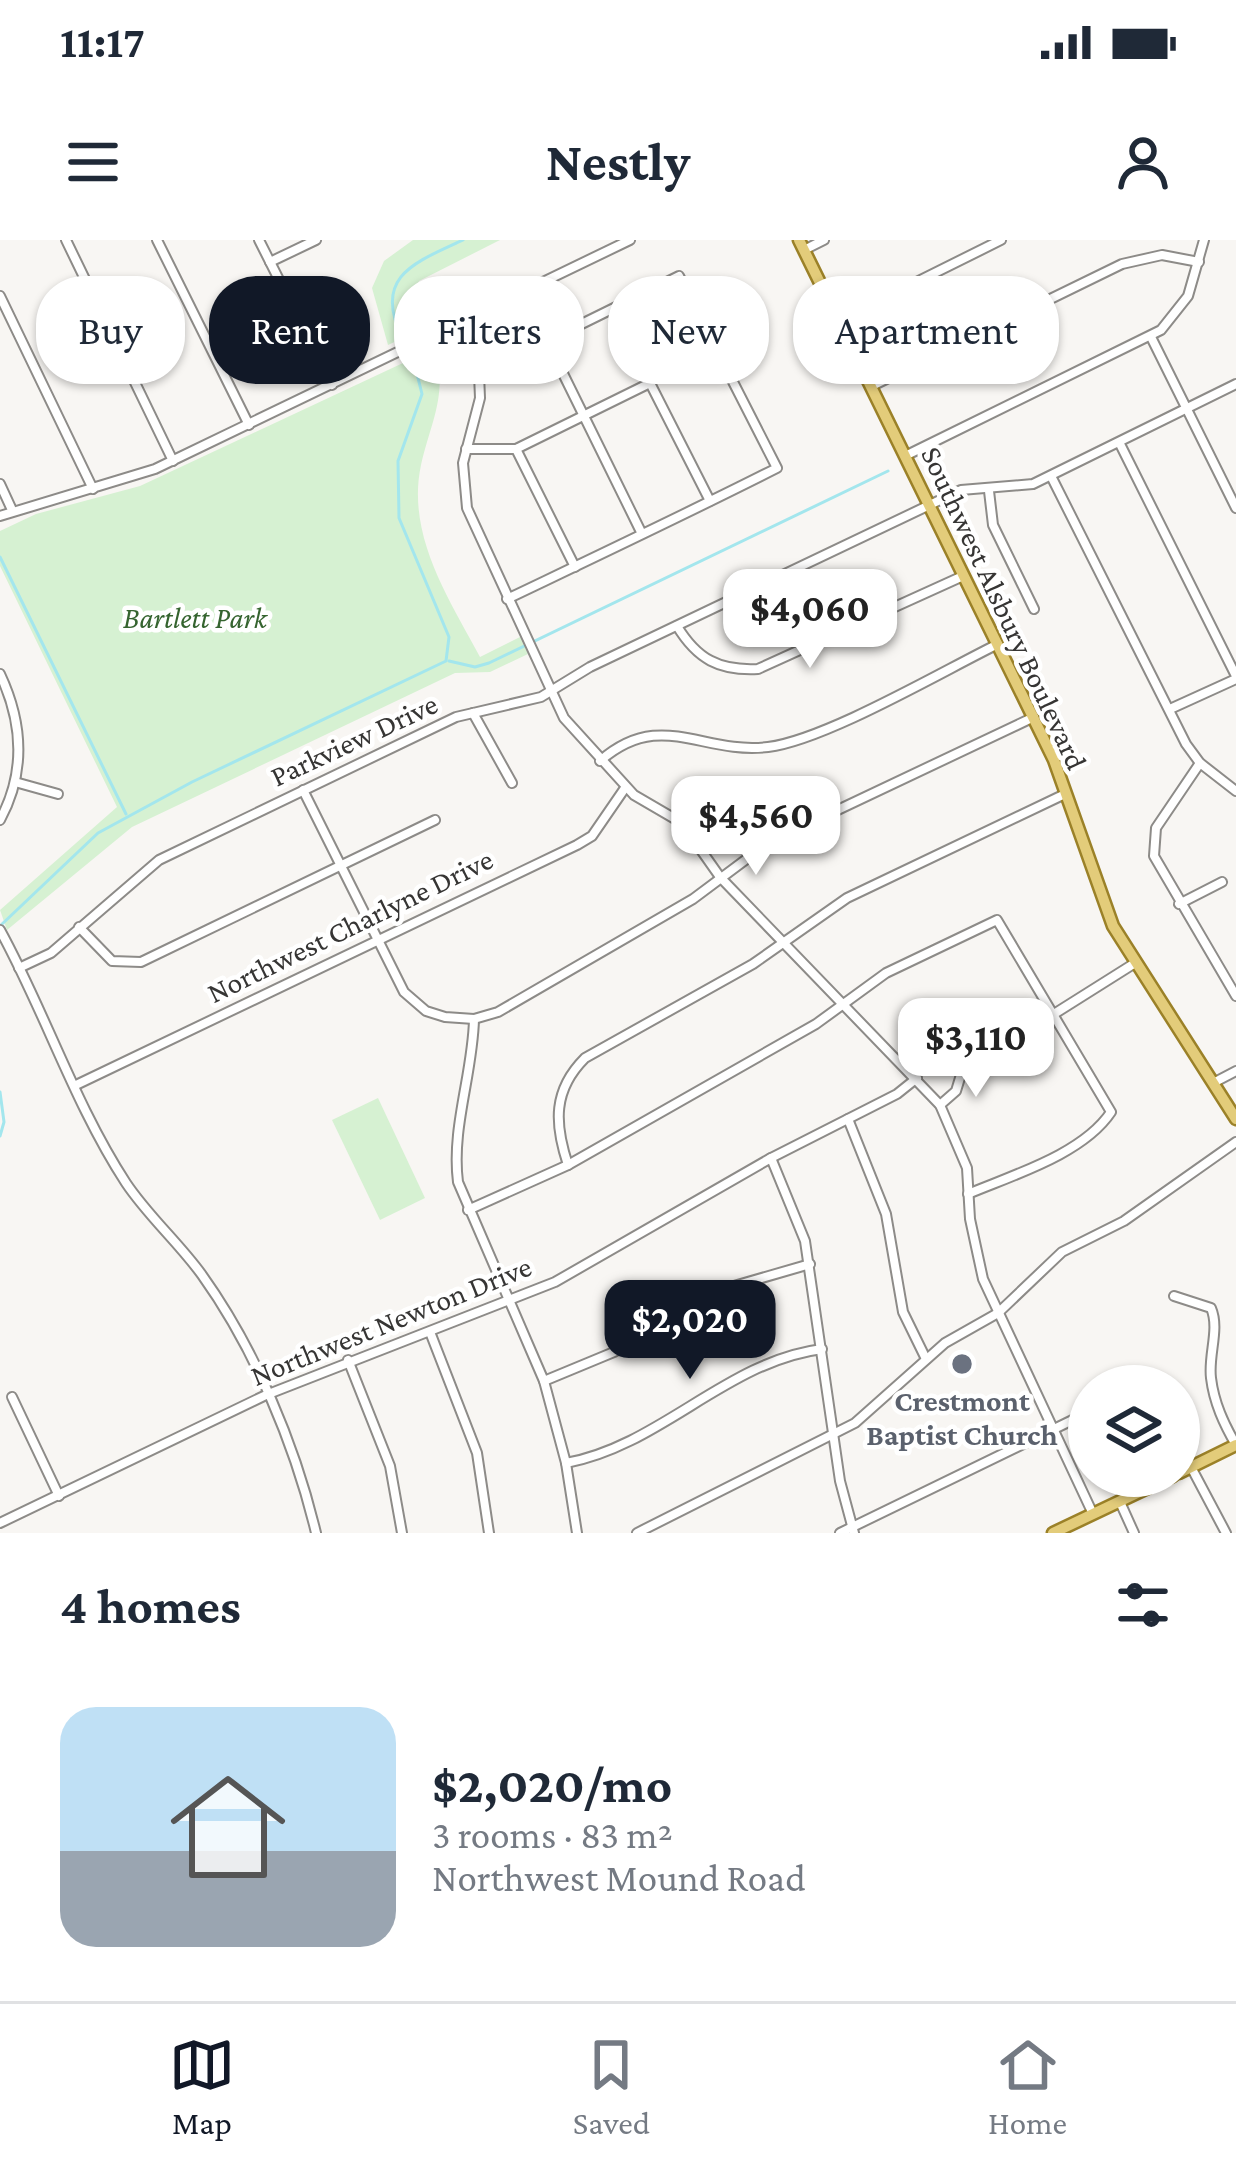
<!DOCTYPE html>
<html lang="en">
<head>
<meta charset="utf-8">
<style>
	:root { --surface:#fff; --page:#f2f2f3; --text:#1f2937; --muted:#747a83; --line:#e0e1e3; --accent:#111827 }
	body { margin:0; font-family:"Crimson Pro",serif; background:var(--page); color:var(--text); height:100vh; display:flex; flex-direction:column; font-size:45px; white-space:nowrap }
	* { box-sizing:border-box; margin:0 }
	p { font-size:39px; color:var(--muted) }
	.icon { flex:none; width:66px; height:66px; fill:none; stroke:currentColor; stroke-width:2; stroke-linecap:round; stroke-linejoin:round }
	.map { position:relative; height:1293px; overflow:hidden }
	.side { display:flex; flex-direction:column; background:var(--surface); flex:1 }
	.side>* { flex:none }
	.guide { position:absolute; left:36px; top:36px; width:1164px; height:108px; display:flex; gap:24px }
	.tools { position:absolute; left:1068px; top:1125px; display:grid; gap:24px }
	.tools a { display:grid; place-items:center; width:132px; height:132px; border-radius:50%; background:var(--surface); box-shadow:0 3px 9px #0004; font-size:60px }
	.price { position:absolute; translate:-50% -102px; padding:0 27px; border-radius:24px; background:#fff; color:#222; font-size:39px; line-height:78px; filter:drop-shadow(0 3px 6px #0008) }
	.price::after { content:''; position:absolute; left:50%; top:72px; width:36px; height:27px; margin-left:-18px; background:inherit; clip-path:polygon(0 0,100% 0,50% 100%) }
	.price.current { background:var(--accent); color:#fff }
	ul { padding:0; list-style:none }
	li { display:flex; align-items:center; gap:36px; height:300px; padding:0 60px }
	li span { display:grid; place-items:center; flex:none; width:336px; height:240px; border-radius:36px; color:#555 }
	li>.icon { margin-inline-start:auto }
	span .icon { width:144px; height:144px; fill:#fffc; stroke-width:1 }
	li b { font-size:51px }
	h2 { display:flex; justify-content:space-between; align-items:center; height:144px; padding:0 60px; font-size:51px }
	.pill { padding:0 42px; border-radius:48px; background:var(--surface); box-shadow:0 3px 9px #0004; font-size:42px; line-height:108px }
	.pill.current { background:var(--accent); color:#fff }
	.status { display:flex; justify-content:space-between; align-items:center; height:84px; padding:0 60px; background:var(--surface); direction:ltr }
	.status svg { height:33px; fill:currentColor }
	header { display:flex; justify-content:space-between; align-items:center; height:156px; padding:0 60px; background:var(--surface); font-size:54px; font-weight:700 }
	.tab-bar { display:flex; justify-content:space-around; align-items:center; height:168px; border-top:3px solid var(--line); background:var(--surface); font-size:33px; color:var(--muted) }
	.tab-bar a { display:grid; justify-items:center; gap:6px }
	.tab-bar .current { color:var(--accent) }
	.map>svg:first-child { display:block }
	.green { fill:#d6f1d2 }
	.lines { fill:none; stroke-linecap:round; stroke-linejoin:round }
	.stream { stroke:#a3e6ed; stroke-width:3 }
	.minor-casing { stroke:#8d8b88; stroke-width:12 }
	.major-casing { stroke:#9b8128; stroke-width:15 }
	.minor { stroke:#fff; stroke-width:8 }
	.major { stroke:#e3cc7a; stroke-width:10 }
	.worship-dot { fill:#6b7280; stroke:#fff; stroke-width:4.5 }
	.labels { text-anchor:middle; stroke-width:9; stroke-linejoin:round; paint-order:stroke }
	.street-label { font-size:30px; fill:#363534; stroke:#fff }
	.park-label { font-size:30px; font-style:italic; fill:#35642f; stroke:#fff }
	.worship-label { font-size:30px; font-weight:bold; fill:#5b616d; stroke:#fff }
</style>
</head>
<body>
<div class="status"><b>11:17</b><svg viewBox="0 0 49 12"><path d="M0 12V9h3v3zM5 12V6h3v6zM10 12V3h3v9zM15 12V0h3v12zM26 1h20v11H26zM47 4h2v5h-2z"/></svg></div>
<header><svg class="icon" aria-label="menu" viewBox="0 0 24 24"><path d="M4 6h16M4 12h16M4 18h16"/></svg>Nestly<svg class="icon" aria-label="person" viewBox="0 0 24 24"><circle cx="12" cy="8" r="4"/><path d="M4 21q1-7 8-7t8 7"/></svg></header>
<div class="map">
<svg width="1236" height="1293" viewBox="0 0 1236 1293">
	<rect width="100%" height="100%" fill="#f8f6f3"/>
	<g class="green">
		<path d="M413,0H500L419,41L413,57L424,88L388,105L372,48L384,21Z"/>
		<path d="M435,108C448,155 431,181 421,225C406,295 449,359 480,417L520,397L528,414L490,432L455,433L132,587L7,690L0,670L117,567L0,326V291L36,274L140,246Z"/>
		<path d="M378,858L425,958L380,980L332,880Z"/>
	</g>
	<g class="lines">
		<g class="stream">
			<path d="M402,97C372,36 416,22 463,0"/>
			<path d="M0,317L126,574"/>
			<path d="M449,421L475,427L489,423L888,231"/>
			<path d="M0,686L98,593L192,542L446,421L449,397L399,278L398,221L422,154L413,118"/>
			<path d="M0,852L4,882L0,896"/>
		</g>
		<defs>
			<g id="minor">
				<path d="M66,0L173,221"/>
				<path d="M157,0L249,185"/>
				<path d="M259,0L332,145"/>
				<path d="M804,10L824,0"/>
				<path d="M270,22L316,0"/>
				<path d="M0,56L93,249"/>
				<path d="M840,80L1001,0"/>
				<path d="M461,82L479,134L480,158L463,223L467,268L564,478L634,555L682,583L720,637L940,865L967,928L970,979L983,1039L1093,1274"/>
				<path d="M1151,97L1236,268"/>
				<path d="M308,99L357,72"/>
				<path d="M872,146L1122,24L1162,15L1199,22"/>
				<path d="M1120,204L1236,436"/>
				<path d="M466,209H516L650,143L710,261"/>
				<path d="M516,209L575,327"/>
				<path d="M905,216L1161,90L1188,56L1204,0"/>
				<path d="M1051,236L1186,504L1200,523L1236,551"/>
				<path d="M0,244L12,270"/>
				<path d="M989,251L993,285L1034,369"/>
				<path d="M0,276L155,229L630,0"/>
				<path d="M507,359C597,316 688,273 777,228L679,36L547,101L642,294"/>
				<path d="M677,386C697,419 719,431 758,429L963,336"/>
				<path d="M0,434C23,483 26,532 0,580"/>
				<path d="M1170,469L1236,439"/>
				<path d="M473,473L512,543"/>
				<path d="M600,521C661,468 701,515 768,507C825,500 941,432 998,404"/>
				<path d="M1200,523L1156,588L1154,616L1236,756"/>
				<path d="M15,542L58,554"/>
				<path d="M303,550L404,752L426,771L445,777L474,779L498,772L693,659L768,603L1034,477"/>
				<path d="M1179,664L1222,642"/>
				<path d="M79,687L112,721L141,722L435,580"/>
				<path d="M0,690C45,772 75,865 126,943C148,976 179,1003 202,1035C255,1109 295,1205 316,1293"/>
				<path d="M19,728L51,713L159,620L456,477L541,457L590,427L961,250L1033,244L1236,144"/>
				<path d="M1054,774L1135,723"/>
				<path d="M474,779C473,833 451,888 458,942L544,1141L566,1223L577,1293"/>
				<path d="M1215,842L1236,831"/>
				<path d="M76,845L577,605L592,596L625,548"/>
				<path d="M940,865L956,851L963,828"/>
				<path d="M848,879L886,974L903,1072L926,1119"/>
				<path d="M771,918L805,1001L840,1241L854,1293"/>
				<path d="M568,925C554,883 553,850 585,818L753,724L847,658L1065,554"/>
				<path d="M468,970L568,925L816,784L886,733L997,680L1111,872C1083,914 1013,935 968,954"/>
				<path d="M1174,1056L1211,1068C1220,1089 1208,1115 1211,1138C1214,1163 1224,1184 1236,1205"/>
				<path d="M430,1092L477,1213L489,1293"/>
				<path d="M348,1120L390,1226L402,1293"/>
				<path d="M544,1141L614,1112L727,1048L810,1024"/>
				<path d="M1116,1146L1123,1136"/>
				<path d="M12,1157L59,1256"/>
				<path d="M566,1223C660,1206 727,1121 822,1109"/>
				<path d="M1191,1227L1226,1293"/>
				<path d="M1120,1262L1134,1293"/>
				<path d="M0,1283L266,1155L555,1042L771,918L897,854L917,838"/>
				<path d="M637,1293L855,1183L945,1103L998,1073L1062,1012L1124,981L1236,902"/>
				<path d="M840,1293L1089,1172"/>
			</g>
			<g id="major">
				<path d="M799,0L1054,520L1113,686L1236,879"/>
				<path d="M1179,1233L1236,1205"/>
				<path d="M1053,1293L1173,1236"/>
			</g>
		</defs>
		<use href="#minor" class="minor-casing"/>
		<use href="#major" class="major-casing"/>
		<use href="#minor" class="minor"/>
		<use href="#major" class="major"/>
	</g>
	<circle class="worship-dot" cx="962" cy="1124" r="12"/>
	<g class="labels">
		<g class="street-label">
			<text transform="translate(1004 368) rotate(65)" y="10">Southwest Alsbury Boulevard</text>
			<text transform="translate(354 500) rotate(-25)" y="10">Parkview Drive</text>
			<text transform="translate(350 686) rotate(-26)" y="10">Northwest Charlyne Drive</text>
			<text transform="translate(391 1081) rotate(-22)" y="10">Northwest Newton Drive</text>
		</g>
		<g class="park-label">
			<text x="195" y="388">Bartlett Park</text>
		</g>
		<g class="worship-label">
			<text x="962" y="1171">Crestmont<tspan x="962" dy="34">Baptist Church</tspan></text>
		</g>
	</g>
</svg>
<div class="tools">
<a><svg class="icon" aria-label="layers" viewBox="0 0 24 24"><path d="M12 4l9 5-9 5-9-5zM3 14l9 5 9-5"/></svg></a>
</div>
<b class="price" style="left:810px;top:431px">$4,060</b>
<b class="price" style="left:756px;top:638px">$4,560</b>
<b class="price" style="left:976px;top:860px">$3,110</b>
<b class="price current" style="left:690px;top:1142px">$2,020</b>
<div class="guide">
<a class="pill">Buy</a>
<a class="pill current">Rent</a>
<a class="pill">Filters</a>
<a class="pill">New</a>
<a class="pill">Apartment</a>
</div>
</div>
<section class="side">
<h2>4 homes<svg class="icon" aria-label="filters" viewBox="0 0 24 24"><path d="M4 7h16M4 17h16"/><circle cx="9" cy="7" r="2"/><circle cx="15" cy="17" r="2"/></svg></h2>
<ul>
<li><span style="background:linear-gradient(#bfe0f5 60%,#9aa5b1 0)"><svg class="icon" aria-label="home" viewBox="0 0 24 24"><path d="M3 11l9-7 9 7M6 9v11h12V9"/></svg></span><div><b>$2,020/mo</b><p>3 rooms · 83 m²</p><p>Northwest Mound Road</p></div></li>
</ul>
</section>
<nav class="tab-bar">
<a class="current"><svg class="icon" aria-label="map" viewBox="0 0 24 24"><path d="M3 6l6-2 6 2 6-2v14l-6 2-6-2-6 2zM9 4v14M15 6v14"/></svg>Map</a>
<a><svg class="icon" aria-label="saved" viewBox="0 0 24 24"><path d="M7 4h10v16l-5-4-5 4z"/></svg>Saved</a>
<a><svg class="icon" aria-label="home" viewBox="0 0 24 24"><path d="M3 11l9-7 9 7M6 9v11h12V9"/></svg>Home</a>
</nav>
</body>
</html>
